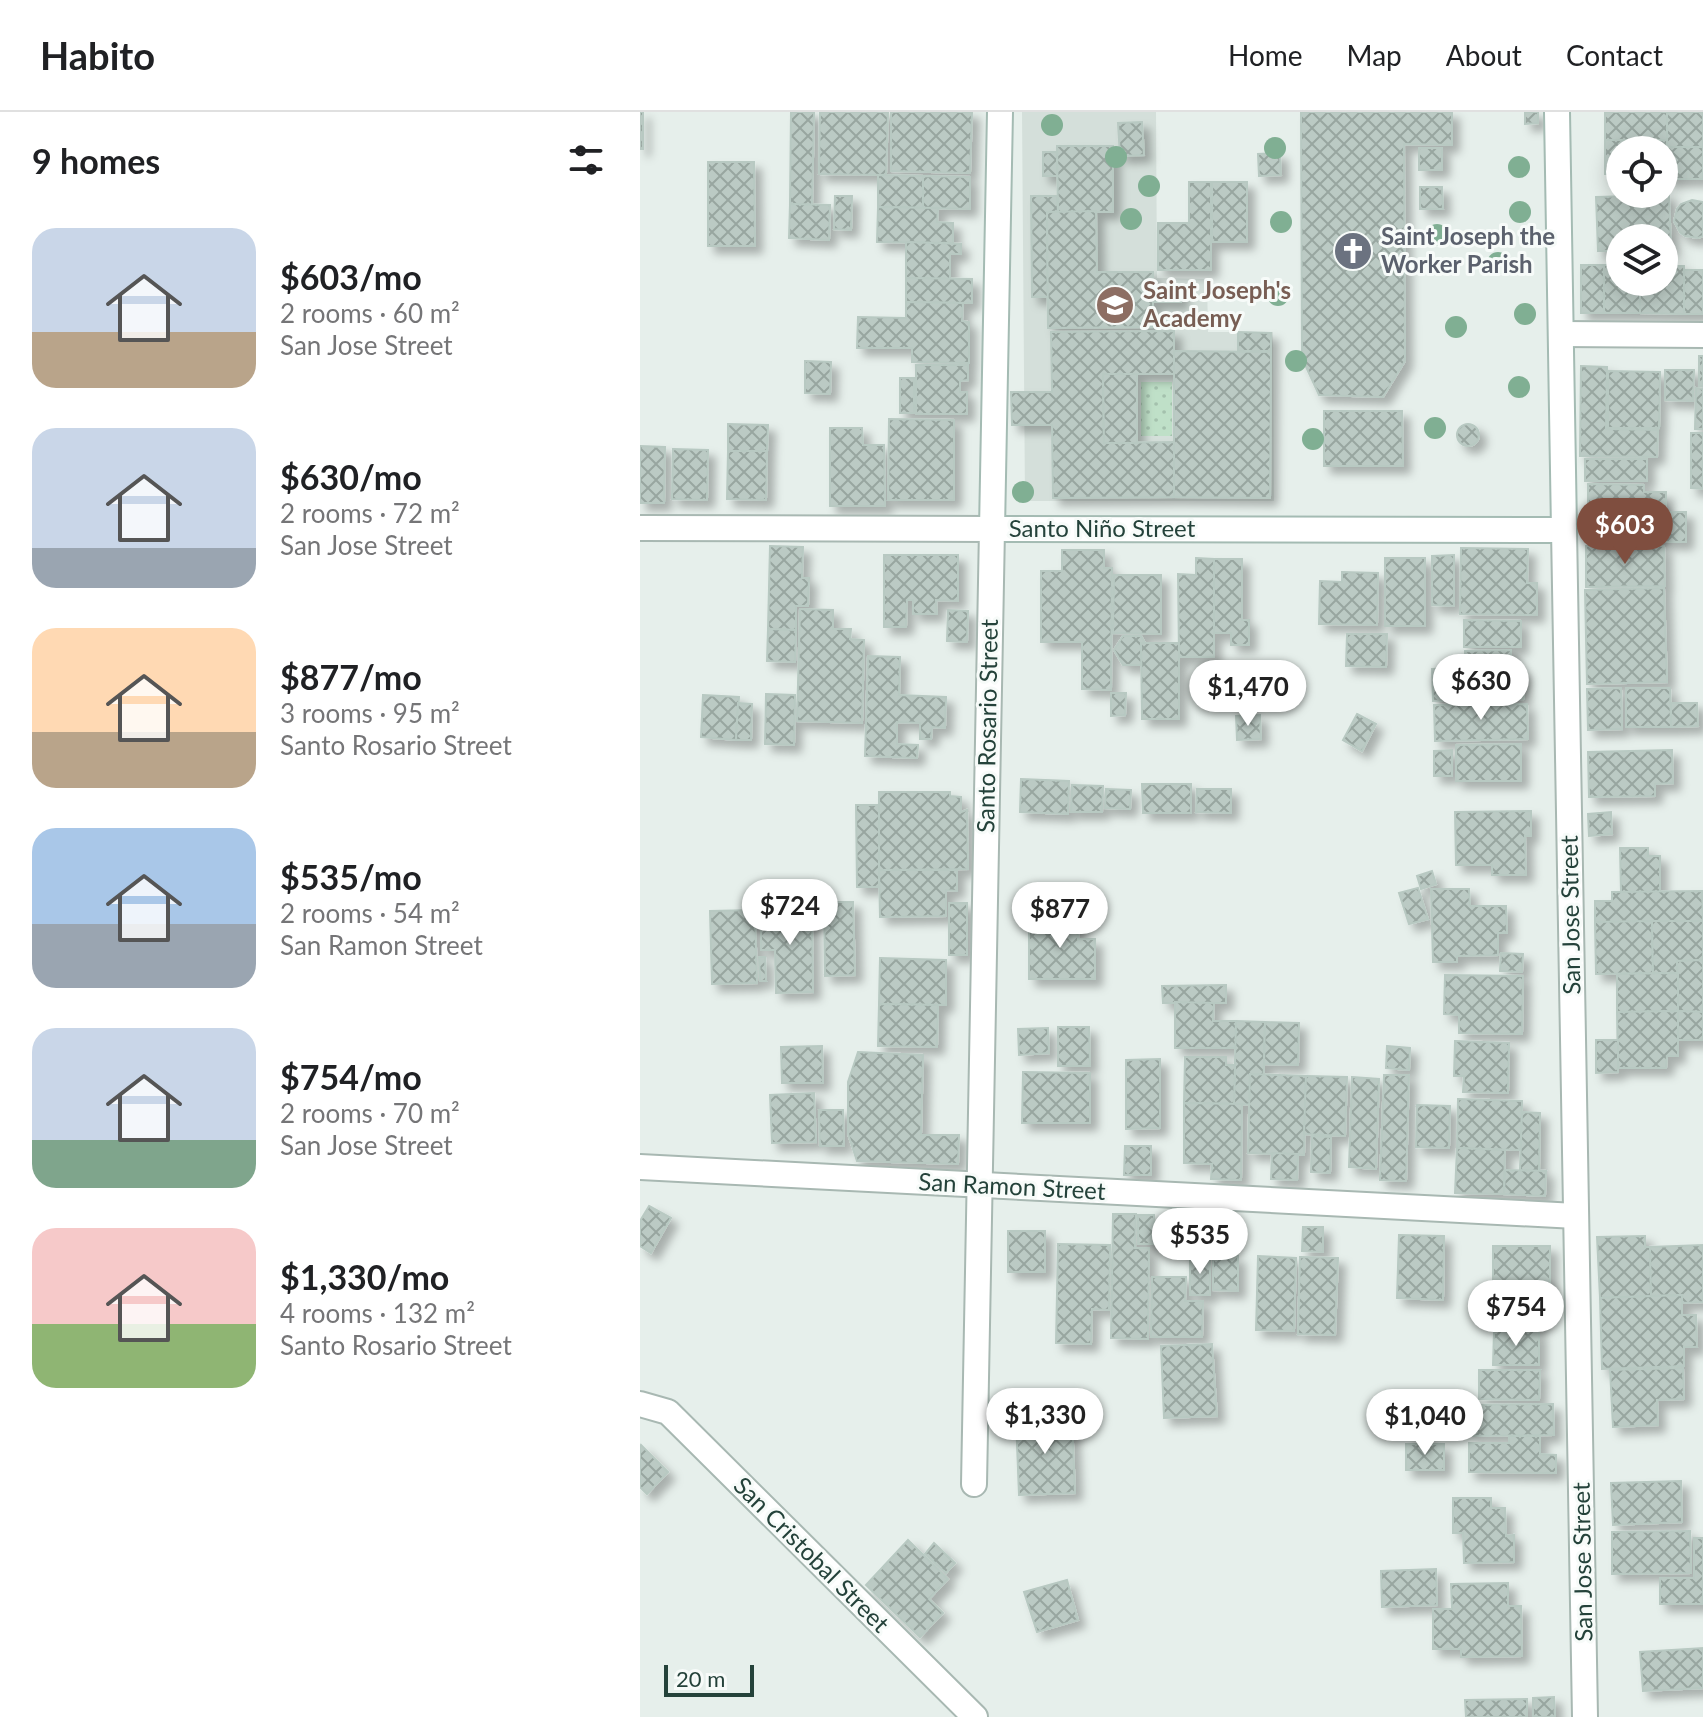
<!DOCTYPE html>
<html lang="en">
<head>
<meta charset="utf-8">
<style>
	:root { --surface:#fff; --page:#f6f6f6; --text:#202124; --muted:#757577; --line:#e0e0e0; --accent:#7f4e3f }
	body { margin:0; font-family:Lato,sans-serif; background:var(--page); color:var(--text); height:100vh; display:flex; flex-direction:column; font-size:30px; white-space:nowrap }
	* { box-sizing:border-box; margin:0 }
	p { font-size:26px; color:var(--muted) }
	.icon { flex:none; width:44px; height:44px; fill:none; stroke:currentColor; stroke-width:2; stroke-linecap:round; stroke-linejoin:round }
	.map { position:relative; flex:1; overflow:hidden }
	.side { display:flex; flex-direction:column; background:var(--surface); width:640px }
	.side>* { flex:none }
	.tools { position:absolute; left:966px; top:24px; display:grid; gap:16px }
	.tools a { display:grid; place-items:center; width:72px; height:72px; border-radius:50%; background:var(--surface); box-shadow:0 4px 20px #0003; font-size:40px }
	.scale { position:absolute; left:24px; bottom:20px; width:90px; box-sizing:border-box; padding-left:8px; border:4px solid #24423a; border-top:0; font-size:22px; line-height:28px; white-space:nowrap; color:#24423a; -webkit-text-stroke:6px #f7fbf9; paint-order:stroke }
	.price { position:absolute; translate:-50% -68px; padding:0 18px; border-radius:28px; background:#fff; color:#222; font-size:26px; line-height:52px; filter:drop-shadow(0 2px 4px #0008) }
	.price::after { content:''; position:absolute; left:50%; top:48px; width:24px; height:18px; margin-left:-12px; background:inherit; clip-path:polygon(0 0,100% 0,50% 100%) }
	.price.active { background:var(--accent); color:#fff }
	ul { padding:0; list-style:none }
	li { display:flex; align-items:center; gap:24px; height:200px; padding:0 32px }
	li span { display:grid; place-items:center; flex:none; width:224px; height:160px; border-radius:24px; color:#555 }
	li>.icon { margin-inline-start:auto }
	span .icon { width:96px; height:96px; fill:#fffc; stroke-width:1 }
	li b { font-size:34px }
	h2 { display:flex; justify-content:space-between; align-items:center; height:96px; padding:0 32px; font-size:34px }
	header { display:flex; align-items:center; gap:48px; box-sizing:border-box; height:112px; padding:0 40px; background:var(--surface); border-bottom:2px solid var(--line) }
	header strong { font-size:38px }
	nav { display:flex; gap:44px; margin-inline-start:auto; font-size:28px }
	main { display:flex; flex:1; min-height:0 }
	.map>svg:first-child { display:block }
	.built { fill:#d4dfda }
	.park { fill:url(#park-dots) }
	.building { fill:url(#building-cross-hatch); stroke:#b8c9c2; stroke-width:2; filter:url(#shadow) }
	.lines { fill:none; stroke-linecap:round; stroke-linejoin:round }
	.minor-casing { stroke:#a8b8b2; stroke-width:28 }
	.secondary-casing { stroke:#a4bbb3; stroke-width:28 }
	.minor { stroke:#fff; stroke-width:24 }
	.secondary { stroke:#fff; stroke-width:24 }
	.tree { fill:#80af93 }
	.labels { text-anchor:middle; stroke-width:6; stroke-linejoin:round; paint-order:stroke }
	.worship-label { font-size:24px; font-weight:bold; fill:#5b616d; stroke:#f7fbf9; text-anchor:start }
	.education-label { font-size:24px; font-weight:bold; fill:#785e54; stroke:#f7fbf9; text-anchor:start }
	.street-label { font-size:24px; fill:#24423a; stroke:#f7fbf9 }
</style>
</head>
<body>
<header>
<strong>Habito</strong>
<nav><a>Home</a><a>Map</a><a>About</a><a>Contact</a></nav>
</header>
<main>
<section class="side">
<h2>9 homes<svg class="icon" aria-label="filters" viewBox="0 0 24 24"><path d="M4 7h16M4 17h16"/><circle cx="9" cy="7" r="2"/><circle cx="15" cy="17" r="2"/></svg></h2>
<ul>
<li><span style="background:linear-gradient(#c9d6e8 65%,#b9a48a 0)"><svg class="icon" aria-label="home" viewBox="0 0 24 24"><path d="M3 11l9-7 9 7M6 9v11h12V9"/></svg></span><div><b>$603/mo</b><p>2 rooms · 60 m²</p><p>San Jose Street</p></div></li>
<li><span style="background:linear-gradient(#c9d6e8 75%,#9aa5b1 0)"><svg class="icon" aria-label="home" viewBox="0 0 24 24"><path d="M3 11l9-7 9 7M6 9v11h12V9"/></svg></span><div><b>$630/mo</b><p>2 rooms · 72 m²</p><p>San Jose Street</p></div></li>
<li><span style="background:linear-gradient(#ffd9b3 65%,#b9a48a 0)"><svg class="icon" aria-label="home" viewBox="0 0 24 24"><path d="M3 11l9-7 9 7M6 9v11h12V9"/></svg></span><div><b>$877/mo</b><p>3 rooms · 95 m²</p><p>Santo Rosario Street</p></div></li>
<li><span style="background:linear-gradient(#a9c7e8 60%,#9aa5b1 0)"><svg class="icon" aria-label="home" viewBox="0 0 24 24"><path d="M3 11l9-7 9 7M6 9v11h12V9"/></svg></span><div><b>$535/mo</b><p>2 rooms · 54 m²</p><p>San Ramon Street</p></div></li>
<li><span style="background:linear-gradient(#c9d6e8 70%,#7fa58c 0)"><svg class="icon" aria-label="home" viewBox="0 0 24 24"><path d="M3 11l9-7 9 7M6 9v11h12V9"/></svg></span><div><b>$754/mo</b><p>2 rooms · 70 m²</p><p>San Jose Street</p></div></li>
<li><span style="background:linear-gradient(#f6c9c9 60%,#8fb573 0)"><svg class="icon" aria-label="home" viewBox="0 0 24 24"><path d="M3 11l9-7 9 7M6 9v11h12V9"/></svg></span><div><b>$1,330/mo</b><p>4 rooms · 132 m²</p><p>Santo Rosario Street</p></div></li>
</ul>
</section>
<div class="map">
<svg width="1063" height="1605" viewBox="0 0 1063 1605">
	<defs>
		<pattern id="park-dots" width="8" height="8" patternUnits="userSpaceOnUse" patternTransform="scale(2)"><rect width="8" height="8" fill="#bfe0c8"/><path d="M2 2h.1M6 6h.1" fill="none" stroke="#a4c1ad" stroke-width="1.8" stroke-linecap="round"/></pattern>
		<pattern id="building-cross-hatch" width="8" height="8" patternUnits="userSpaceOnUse" patternTransform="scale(2)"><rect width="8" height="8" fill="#bbcac4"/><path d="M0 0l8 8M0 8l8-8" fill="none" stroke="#98a6a0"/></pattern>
		<filter id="shadow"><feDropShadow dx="7" dy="7" stdDeviation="4" flood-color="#0004"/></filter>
	</defs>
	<rect width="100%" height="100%" fill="#e6efeb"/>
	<path class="built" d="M382,0H516L517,166L567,167L568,220H633L634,389H385Z"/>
	<rect class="park" x="501" y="270" width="31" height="54"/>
	<g class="building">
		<rect x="0" y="0" width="3" height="37"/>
		<path d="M151,0H174L172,93L150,92Z"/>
		<path d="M180,0H248L246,63L179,62Z"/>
		<path d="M251,0H332L330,61L251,59Z"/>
		<path d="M661,0H812V33L764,32L765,249L743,285L679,283L662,246Z"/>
		<path d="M885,0H898V11L885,12Z"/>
		<rect x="965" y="0" width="62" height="28"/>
		<rect x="1027" y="0" width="36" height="35"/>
		<path d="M502,10L504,43L480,44L478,11Z"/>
		<path d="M965,28H1027V62H1024V38H980V62H965Z"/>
		<path d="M417,34H473V100H418Z"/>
		<rect x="1027" y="35" width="36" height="32"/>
		<rect x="779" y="36" width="23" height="22"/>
		<rect x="403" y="40" width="14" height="24"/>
		<path d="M640,41L641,63L619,64L618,42Z"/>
		<path d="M68,50H114L115,134H68Z"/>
		<path d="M238,63L283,64V96L238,95Z"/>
		<path d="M283,64L330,65V97L283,96Z"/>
		<path d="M549,70H571V158H518V111H549Z"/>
		<rect x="572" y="70" width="35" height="60"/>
		<path d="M780,75H802L803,97H780Z"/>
		<path d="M1029,83L1031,137H1024V126H980V139H958L956,85Z"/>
		<path d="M195,84H212L211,118L194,117Z"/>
		<path d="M391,84H417L418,100H407L408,185H392Z"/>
		<path d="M1052,88L1063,90V124L1058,126L1045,124L1040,120L1034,109L1037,97L1041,92Z"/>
		<path d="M150,92L190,93L189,128L149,126Z"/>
		<path d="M238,95L298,96L297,110L313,111V131L237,130Z"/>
		<path d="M456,99L457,160H513V215L408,216L407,100Z"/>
		<path d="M266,130L321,132V142H310V167L266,166Z"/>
		<rect x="941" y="153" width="23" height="48"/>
		<path d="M964,153H980V170H1000V201H964Z"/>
		<path d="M1024,154H1044V202L1000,201V170H1024Z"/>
		<rect x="1044" y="158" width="19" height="44"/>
		<path d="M266,166L332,167V191L266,190Z"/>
		<rect x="513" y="173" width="28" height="17"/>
		<path d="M266,190L323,191L322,209L329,210V251L272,250V236H217L218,205L266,206Z"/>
		<path d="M534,219V262H463L464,331L534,330V385L413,386L412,313H372L371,280H412L411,220Z"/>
		<path d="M598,220L631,221V239H598Z"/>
		<path d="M534,239L631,240L630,386L534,385Z"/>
		<rect x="1059" y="244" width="4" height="30"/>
		<path d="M165,249L191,250L190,282L165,281Z"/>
		<path d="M276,253H328V268L320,269V280H327V302H276Z"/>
		<path d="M941,254L967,255L966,317L1018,318L1017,345L940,344Z"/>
		<path d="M1025,258H1054L1053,289L1025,288Z"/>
		<path d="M968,259L1020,260L1019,316H968Z"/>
		<path d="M463,262H497V331H464Z"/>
		<rect x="260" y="266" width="14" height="35"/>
		<path d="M1056,276L1063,277V317H1055Z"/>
		<path d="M684,299H762L763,354H684Z"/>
		<path d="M249,307L314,308V388H248Z"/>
		<circle cx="828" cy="323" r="11"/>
		<path d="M88,312L128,313L127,339H88Z"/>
		<path d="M190,316H222L223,333H244L245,394H190Z"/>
		<path d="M1051,321H1063V377L1051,376Z"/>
		<path d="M0,334L25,335L24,391H0Z"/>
		<path d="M33,337L68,338L67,388L32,387Z"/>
		<path d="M88,339H127L126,388L87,387Z"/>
		<rect x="945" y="347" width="62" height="22"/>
		<path d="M948,372L1004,373V380H1026V400H1046V430H948Z"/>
		<path d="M130,434L163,435L162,466H169L168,494H156V518L128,517Z"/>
		<path d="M946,434H1024L1025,474L946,475Z"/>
		<path d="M821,436L888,437L887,471H897V503L820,502Z"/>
		<path d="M422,438H464V456H472L471,578L442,577V530H401V459H422Z"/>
		<path d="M244,443H318V489L296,488L297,502H273V488H267L266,515H244Z"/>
		<path d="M814,443V494L792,493V444Z"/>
		<path d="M556,446L574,447V545H539L538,462L556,463Z"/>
		<rect x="745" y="446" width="40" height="68"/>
		<path d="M574,447H602V508H609V533H591V521H574Z"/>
		<path d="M702,460L738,461L737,513L679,512L680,469L702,470Z"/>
		<path d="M474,463H521V522L473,521Z"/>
		<path d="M1024,476L1027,570L947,572L945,478Z"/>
		<path d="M160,497L193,498V517H211L210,527L224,528L222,611L157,609Z"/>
		<path d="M308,498L328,499L327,530L307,529Z"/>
		<path d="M824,508L881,509V535H824Z"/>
		<path d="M128,517L156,518L155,550L127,549Z"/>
		<path d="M707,522H747L746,555L706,554Z"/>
		<path d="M483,524H501L509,538L500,553H483L474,538Z"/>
		<path d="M501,531H539V607H502Z"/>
		<path d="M871,538V558H884V587L826,588L825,539Z"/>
		<path d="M228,544L260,545L259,583L306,585L305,616L292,615L291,627H280V611L257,610V632L278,633L277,646L225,644Z"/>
		<path d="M821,556L822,588L793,589L792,557Z"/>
		<path d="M981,576L982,617L948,618L947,577Z"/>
		<path d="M986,576H1030L1031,615H986Z"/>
		<path d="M471,581H486L485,603L471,604Z"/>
		<path d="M126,582L155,583L154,633L125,632Z"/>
		<path d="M63,583L99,585L96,628L61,625Z"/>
		<path d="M98,591L112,592L111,628H96Z"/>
		<path d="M1031,591H1057L1058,614L1031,615Z"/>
		<path d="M887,592L888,627L795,629L794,593Z"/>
		<path d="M717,602L736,612L722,639L703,628Z"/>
		<path d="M620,603L621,627L597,628L596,604Z"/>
		<path d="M881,632V669H816V633Z"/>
		<path d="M812,638V664H794V639Z"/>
		<path d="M1032,638L1033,671L1015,672V684L949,685L948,640Z"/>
		<path d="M381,667L429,669L428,702L380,700Z"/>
		<path d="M502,672H551V701H503Z"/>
		<path d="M432,673L463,674L462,700H431Z"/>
		<path d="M466,677L491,678L490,697L465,696Z"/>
		<path d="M557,677H591V701L556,700Z"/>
		<path d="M239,680H310V684L321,685V700L327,698L328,757L239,758Z"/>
		<path d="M216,693H239V775H217Z"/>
		<path d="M891,699V724H885L886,763H852V753H816L815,700Z"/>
		<path d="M971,700L972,722L949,724L948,702Z"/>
		<path d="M980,736H1008V744H1020V780H981Z"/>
		<path d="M239,758H317V779L306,778V804L240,805Z"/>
		<path d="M792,759L796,772L781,777L777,764Z"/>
		<path d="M778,776L788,807L769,812L759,781Z"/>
		<path d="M791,777H829L830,794H866L867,821H858V843L817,844V850H793Z"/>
		<path d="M1062,779L1063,809L955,810V789H972V780Z"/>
		<path d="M184,790H213L215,863L185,864Z"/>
		<rect x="309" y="791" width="18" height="52"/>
		<path d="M172,795L173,880L136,881L135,838H121V796Z"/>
		<path d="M115,798L117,871L72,872L70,799Z"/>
		<path d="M389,806H439L438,827H455V867H389Z"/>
		<path d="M1012,809L1013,861L956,862L955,810Z"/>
		<path d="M1012,809H1063V848L1037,849L1038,861H1013Z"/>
		<path d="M861,841L883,842L882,860L860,859Z"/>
		<path d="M119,845H125L126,869H120Z"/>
		<path d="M240,846L306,848V893L239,892Z"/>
		<path d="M1063,848V900L1038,899L1037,849Z"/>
		<path d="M1038,861V899L977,900V862Z"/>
		<path d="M805,863L883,864L882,922L819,921V903L804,902Z"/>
		<path d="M586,873V891H523L522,874Z"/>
		<path d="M535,890L574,891L573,909H596V936H535Z"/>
		<path d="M239,892L298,893L297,935L238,934Z"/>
		<path d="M1038,899V944H1027L1026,956H978L977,900Z"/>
		<path d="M1038,899L1063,900V928H1038Z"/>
		<path d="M596,909L625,910L623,993L594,992Z"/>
		<path d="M625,910L659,911L658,953L624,952Z"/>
		<path d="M418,915H449L450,954H418Z"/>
		<path d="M408,916L409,941L379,943L378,917Z"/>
		<path d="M956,928H978V960L956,961Z"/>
		<path d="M815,929L869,931L868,981L823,980L824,964H814Z"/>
		<path d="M182,934L183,971H142L141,935Z"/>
		<path d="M747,934L770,936L769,958L746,956Z"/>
		<path d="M218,940L283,943L281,1023H319L318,1052L217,1049L208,1022V970Z"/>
		<path d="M545,945H586V953H595L594,992L544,991Z"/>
		<path d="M520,947V1016L486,1017V948Z"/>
		<path d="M383,960L450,961V1011H382Z"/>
		<path d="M610,962L666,964L664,1043L608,1041Z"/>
		<path d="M744,963H769L766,1069L740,1068Z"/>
		<path d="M666,964L707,965L705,1024L664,1022Z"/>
		<path d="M712,965L739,967L736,1057L709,1055Z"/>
		<path d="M174,981L176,1030L132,1031L130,983Z"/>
		<path d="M818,987L882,989L881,1038L817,1036Z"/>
		<path d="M544,991L602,992L601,1068L571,1067L572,1052L544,1051Z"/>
		<path d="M777,993L810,994L809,1036L776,1035Z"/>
		<path d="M179,998H203L204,1034H180Z"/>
		<path d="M882,1000L900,1001L899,1059L880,1058Z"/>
		<path d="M672,1024L691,1025L690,1061L671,1060Z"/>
		<path d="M485,1034H511V1063H484Z"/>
		<path d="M817,1036L865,1038L864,1082L815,1081Z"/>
		<path d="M632,1041L658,1042L657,1068L631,1067Z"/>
		<path d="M865,1058L906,1059L905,1084L864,1082Z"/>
		<path d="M9,1094L31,1106L11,1141L0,1134V1109Z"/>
		<path d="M473,1102H496L495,1136H509L508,1227L471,1226Z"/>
		<rect x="498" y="1103" width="16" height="29"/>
		<rect x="542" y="1111" width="28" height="25"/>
		<path d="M663,1115H683V1140L662,1139Z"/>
		<rect x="368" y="1119" width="37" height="41"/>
		<path d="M759,1123L804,1124L803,1188L757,1186Z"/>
		<path d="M1005,1124V1135H1010L1011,1184L960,1186L957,1125Z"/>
		<path d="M418,1132L470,1133L469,1198L452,1197L451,1232L416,1231Z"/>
		<path d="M1063,1133V1190L1042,1191V1183L1011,1184L1010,1135Z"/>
		<rect x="853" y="1134" width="57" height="59"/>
		<path d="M573,1144H598V1179L573,1178Z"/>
		<path d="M618,1144L656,1146L654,1219L616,1218Z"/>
		<path d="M660,1145L698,1146L695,1223L658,1222Z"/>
		<rect x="550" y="1146" width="20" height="37"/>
		<path d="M512,1165H546L545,1189H563L562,1225H511Z"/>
		<path d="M1042,1183V1203H1056L1057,1235H1044V1254L962,1257L960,1186Z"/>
		<path d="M899,1195V1214H869L868,1196Z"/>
		<path d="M854,1219H899V1253H853Z"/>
		<path d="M572,1232L577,1304L524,1306L521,1234Z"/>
		<path d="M1043,1256L1044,1287L1017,1288L1018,1313L973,1315L970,1258Z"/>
		<path d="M839,1258H900L899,1288L839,1287Z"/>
		<path d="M913,1292L914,1323L828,1324V1293Z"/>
		<path d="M432,1306L435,1381L379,1383L376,1307Z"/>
		<path d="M869,1324H900V1342L916,1343V1361L829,1360V1331H869Z"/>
		<rect x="766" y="1332" width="38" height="26"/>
		<path d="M1,1333L28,1360L7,1382L0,1375V1335Z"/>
		<path d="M1041,1369L1042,1410L973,1413L971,1371Z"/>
		<path d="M813,1386H851V1396H865L866,1424L874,1423V1450L824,1451L823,1421H813Z"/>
		<path d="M1050,1419L1051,1461L972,1462V1420Z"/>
		<path d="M1054,1426H1063V1492H1020V1466H1054Z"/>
		<path d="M268,1428L308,1467L289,1487L303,1501L280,1525L226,1473Z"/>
		<path d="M294,1431L315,1451L306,1461L285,1442Z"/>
		<path d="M796,1457L797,1493L742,1495L741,1459Z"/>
		<path d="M427,1468L438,1508L397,1520L384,1480Z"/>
		<path d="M868,1471V1494H881L882,1544L821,1545V1537H793V1497H812L811,1472Z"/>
		<path d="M1063,1536V1576L1003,1579L1000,1540Z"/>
		<path d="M914,1585L915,1605H893V1586Z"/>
		<path d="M887,1587V1605H826L825,1588Z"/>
	</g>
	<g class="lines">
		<defs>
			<g id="minor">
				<path d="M921,222L1063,223"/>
				<path d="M0,416L352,417L334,1372"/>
				<path d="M924,418L945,1605"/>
				<path d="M0,1055L936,1104"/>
				<path d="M0,1292L28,1300L335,1605"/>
			</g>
			<path id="secondary" d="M360,0L352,417L924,418L917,0"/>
		</defs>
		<use href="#minor" class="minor-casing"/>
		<use href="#secondary" class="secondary-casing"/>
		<use href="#minor" class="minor"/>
		<use href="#secondary" class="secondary"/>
	</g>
	<g class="tree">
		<circle cx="412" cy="13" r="11"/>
		<circle cx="635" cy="36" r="11"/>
		<circle cx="476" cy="45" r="11"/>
		<circle cx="879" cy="55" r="11"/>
		<circle cx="509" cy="74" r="11"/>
		<circle cx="880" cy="100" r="11"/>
		<circle cx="491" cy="107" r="11"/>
		<circle cx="641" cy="110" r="11"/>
		<circle cx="797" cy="123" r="11"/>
		<circle cx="858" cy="151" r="11"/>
		<circle cx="638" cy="183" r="11"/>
		<circle cx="885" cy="202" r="11"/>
		<circle cx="816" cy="215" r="11"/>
		<circle cx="656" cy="249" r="11"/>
		<circle cx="879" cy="275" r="11"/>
		<circle cx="795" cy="316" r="11"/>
		<circle cx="673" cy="327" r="11"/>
		<circle cx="383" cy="380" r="11"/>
	</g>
	<defs>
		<symbol id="church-disc" viewBox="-11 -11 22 22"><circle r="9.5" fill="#6b7280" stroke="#f7fbf9"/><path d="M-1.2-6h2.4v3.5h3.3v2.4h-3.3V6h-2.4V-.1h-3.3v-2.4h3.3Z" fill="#fff"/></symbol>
		<symbol id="school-disc" viewBox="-11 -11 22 22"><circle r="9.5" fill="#8d6e63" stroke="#f7fbf9"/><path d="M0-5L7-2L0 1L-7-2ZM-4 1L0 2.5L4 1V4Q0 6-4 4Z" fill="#fff"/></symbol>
	</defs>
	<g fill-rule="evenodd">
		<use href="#church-disc" x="691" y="117" width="44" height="44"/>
		<use href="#school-disc" x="453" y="171" width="44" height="44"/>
	</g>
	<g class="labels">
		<g class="worship-label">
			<text x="741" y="133">Saint Joseph the<tspan x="741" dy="28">Worker Parish</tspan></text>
		</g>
		<g class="education-label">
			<text x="503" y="187">Saint Joseph's<tspan x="503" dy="28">Academy</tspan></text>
		</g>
		<g class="street-label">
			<text x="462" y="425">Santo Niño Street</text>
			<text transform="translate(348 614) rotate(-89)" y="8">Santo Rosario Street</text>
			<text transform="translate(931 803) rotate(-91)" y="8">San Jose Street</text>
			<text transform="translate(372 1075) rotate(3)" y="8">San Ramon Street</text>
			<text transform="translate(171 1443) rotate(45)" y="8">San Cristobal Street</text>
			<text transform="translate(943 1450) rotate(-91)" y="8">San Jose Street</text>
		</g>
	</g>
</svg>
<div class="tools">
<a><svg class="icon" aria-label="locate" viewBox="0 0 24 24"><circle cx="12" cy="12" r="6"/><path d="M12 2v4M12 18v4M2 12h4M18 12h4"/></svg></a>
<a><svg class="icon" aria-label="layers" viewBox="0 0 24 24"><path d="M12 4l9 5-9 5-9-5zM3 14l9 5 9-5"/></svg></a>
</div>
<div class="scale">20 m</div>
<b class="price active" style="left:985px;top:454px">$603</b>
<b class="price" style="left:841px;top:610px">$630</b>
<b class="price" style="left:608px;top:616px">$1,470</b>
<b class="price" style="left:150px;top:835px">$724</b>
<b class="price" style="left:420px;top:838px">$877</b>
<b class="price" style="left:560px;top:1164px">$535</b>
<b class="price" style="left:876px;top:1236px">$754</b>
<b class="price" style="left:405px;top:1344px">$1,330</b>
<b class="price" style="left:785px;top:1345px">$1,040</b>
</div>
</main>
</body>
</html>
